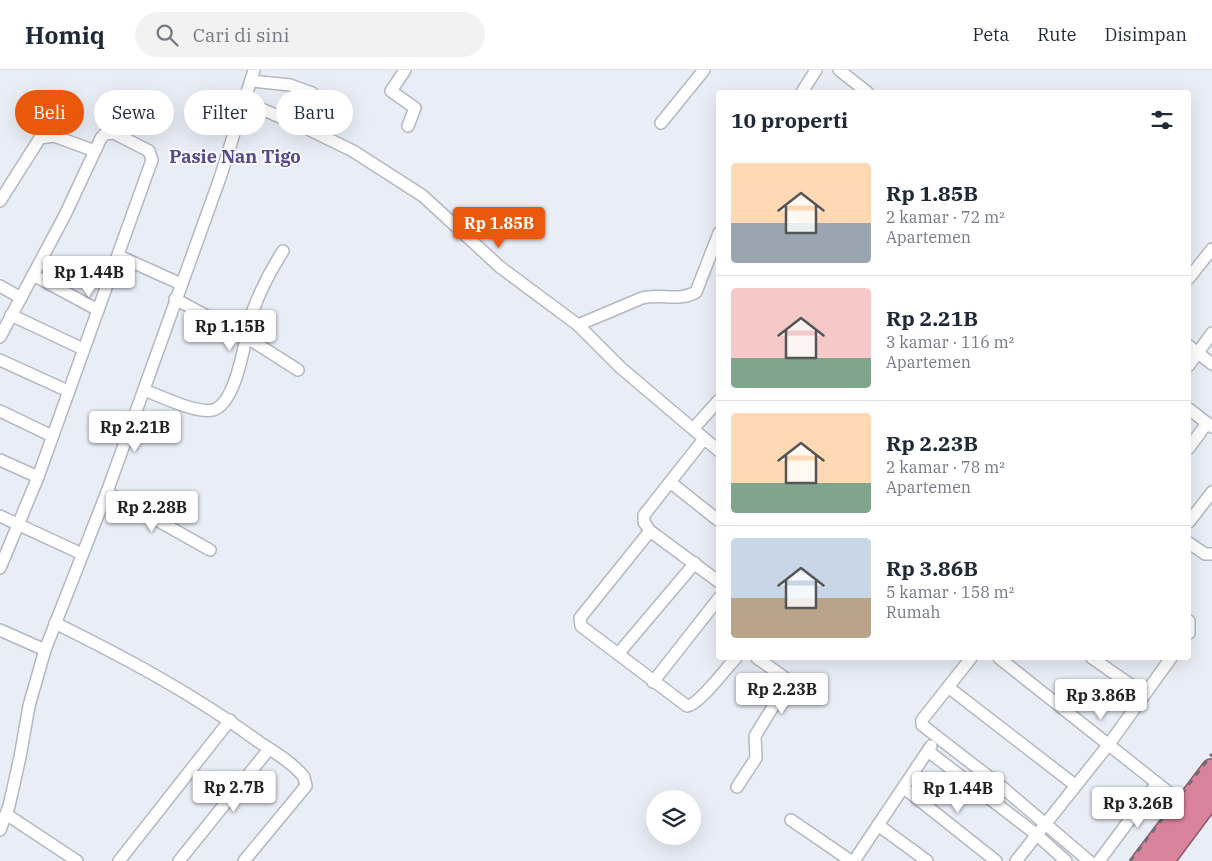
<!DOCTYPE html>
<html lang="id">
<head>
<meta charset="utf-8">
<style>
	:root { --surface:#fff; --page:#f2f2f3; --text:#1f2937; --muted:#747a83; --line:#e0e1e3; --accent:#ea580c }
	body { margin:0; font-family:"IBM Plex Serif",serif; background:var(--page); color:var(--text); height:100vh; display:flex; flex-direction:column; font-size:19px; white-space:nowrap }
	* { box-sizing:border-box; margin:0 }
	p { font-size:16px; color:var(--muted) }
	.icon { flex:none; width:28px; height:28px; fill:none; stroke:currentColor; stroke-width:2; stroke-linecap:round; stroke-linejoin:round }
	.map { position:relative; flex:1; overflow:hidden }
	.sheet { position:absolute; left:716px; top:20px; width:475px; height:570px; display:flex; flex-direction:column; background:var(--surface); border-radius:5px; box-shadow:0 5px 20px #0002 }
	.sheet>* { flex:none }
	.top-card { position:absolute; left:15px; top:20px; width:475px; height:45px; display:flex; gap:10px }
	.fabs { position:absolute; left:646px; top:720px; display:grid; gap:10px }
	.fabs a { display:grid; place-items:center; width:55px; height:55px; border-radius:50%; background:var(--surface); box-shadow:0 5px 20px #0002; font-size:25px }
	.price { position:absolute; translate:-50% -42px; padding:0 11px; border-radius:5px; background:#fff; color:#222; font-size:16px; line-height:32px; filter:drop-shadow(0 1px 2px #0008) }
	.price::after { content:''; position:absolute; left:50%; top:30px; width:15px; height:11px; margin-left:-8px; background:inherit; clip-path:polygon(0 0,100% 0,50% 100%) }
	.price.on { background:var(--accent); color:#fff }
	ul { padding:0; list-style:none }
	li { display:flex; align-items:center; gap:15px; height:125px; padding:0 15px }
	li+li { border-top:1px solid var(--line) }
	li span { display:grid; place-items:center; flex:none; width:140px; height:100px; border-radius:5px; color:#555 }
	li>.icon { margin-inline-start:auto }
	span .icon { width:60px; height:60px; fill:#fffc; stroke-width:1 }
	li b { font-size:21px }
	h2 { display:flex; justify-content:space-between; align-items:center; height:60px; padding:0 15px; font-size:21px }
	.tag { padding:0 18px; border-radius:22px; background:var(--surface); box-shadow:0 5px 20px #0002; font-size:18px; line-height:45px }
	.tag.on { background:var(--accent); color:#fff }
	header { display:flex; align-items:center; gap:30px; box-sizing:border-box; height:70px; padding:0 25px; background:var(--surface); border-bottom:1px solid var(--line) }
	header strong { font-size:24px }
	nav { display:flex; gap:28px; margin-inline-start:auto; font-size:18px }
	.search { width:350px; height:45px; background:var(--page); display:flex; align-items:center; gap:12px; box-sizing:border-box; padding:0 18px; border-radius:28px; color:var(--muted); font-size:19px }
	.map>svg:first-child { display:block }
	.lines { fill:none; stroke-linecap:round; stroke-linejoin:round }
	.street-casing { stroke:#b3b7c0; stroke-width:14 }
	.highway-casing { stroke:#92596b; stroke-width:24 }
	.street { stroke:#fff; stroke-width:11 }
	.highway { stroke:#d9829b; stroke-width:21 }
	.rail { stroke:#6d7075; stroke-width:3; stroke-dasharray:6 6; stroke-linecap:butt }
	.labels { text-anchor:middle; stroke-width:4; stroke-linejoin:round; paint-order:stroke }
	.quarter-label { font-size:18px; font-weight:bold; fill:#584a89; stroke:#f8fafe }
</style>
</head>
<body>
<header>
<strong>Homiq</strong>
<div class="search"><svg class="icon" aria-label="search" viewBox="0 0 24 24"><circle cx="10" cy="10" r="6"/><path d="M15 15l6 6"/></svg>Cari di sini</div>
<nav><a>Peta</a><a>Rute</a><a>Disimpan</a></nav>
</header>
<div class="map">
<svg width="1212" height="791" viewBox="0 0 1212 791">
	<rect width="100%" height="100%" fill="#e8edf6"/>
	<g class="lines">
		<defs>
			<g id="street">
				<path d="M405,0L391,21L415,38L408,56"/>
				<path d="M839,0L867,22"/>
				<path d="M251,11L290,15L312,23"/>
				<path d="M802,22L816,0"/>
				<path d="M245,32L308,59L353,81L423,126L500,197L578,255L621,298L719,381"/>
				<path d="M661,53L704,0"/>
				<path d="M0,131L40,68L54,66L95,81"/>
				<path d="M119,186L181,214"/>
				<path d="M33,205L98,240"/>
				<path d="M1189,208L1212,179"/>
				<path d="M0,216L21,228"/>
				<path d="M175,229L246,267L298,300"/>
				<path d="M11,245L83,279"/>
				<path d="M578,255L642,228C659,223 680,232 696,222L719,163"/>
				<path d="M0,267L65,145L101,68L105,64L114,63L149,81L152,90L38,407L0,498"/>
				<path d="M1189,276L1212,294"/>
				<path d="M0,290L68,321"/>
				<path d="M1189,295L1212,263"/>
				<path d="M144,320C161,326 196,344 213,340C238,333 245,265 252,243C260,221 270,201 283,181"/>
				<path d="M1189,339L1212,357"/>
				<path d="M0,341L52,366"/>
				<path d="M693,359L719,330"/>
				<path d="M704,369L644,445V452L650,461L719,512"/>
				<path d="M1189,378L1207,353"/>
				<path d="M0,390L38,407"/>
				<path d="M670,412L719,451"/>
				<path d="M107,422L210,480"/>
				<path d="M0,446L82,484"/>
				<path d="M1189,452L1212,422"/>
				<path d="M650,461L580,548L581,556L687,636C699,635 726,598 736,588"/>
				<path d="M1189,473L1205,484H1212"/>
				<path d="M1189,551V563"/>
				<path d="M55,553C126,588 195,625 259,672C274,682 293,693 304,707L306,716L244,791"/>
				<path d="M0,560L45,580"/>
				<path d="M618,584L695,493"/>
				<path d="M971,588L922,650V655L1002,717L1089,791"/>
				<path d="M999,588L1186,736"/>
				<path d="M1092,588L1144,624"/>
				<path d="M653,612L719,528"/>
				<path d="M948,617L1075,715"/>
				<path d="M928,681L1037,765L1066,791"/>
				<path d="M737,717L756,688L755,666L787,614L785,608L757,588"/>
				<path d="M904,718L996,791"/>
				<path d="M6,744L77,791"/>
				<path d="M791,750L851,791"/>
				<path d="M878,755L927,791"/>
				<path d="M0,760L9,736L20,687L29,636L45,580L107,422L220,108L254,0"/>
				<path d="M119,791L230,650"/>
				<path d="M179,791L269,679"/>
				<path d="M854,791L931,676"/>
				<path d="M1016,791L1109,674L1171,588"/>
				<path d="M1099,791L1157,713"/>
			</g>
			<g id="highway">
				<path d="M1143,791L1212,700"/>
				<path d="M1163,791L1212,725"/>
			</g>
		</defs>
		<use href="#street" class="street-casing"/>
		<use href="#highway" class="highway-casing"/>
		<use href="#street" class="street"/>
		<use href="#highway" class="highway"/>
		<path class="rail" d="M1130,791L1212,684"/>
	</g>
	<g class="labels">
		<g class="quarter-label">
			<text x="235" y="93">Pasie Nan Tigo</text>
		</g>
	</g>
</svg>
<div class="fabs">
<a><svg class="icon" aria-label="layers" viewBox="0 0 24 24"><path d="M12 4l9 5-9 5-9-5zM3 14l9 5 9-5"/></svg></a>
</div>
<b class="price on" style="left:499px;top:179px">Rp 1.85B</b>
<b class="price" style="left:89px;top:228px">Rp 1.44B</b>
<b class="price" style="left:230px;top:282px">Rp 1.15B</b>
<b class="price" style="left:135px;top:383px">Rp 2.21B</b>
<b class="price" style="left:152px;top:463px">Rp 2.28B</b>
<b class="price" style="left:782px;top:645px">Rp 2.23B</b>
<b class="price" style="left:1101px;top:651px">Rp 3.86B</b>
<b class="price" style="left:234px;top:743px">Rp 2.7B</b>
<b class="price" style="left:958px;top:744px">Rp 1.44B</b>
<b class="price" style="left:1138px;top:759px">Rp 3.26B</b>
<div class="top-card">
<a class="tag on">Beli</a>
<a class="tag">Sewa</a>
<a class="tag">Filter</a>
<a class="tag">Baru</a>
</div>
<section class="sheet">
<h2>10 properti<svg class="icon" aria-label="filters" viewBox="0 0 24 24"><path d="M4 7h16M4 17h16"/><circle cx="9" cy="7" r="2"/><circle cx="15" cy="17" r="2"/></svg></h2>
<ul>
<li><span style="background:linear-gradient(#ffd9b3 60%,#9aa5b1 0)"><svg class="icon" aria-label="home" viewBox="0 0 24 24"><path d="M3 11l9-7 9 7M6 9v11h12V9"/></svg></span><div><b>Rp 1.85B</b><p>2 kamar · 72 m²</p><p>Apartemen</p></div></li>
<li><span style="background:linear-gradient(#f6c9c9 70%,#7fa58c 0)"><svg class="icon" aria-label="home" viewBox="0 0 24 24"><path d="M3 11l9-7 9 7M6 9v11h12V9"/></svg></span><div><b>Rp 2.21B</b><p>3 kamar · 116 m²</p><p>Apartemen</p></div></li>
<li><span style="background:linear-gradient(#ffd9b3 70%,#7fa58c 0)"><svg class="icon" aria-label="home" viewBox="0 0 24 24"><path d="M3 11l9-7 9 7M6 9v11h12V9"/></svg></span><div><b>Rp 2.23B</b><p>2 kamar · 78 m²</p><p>Apartemen</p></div></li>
<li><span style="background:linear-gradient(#c9d6e8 60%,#b9a48a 0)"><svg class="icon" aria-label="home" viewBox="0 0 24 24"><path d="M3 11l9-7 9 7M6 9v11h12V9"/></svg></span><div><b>Rp 3.86B</b><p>5 kamar · 158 m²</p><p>Rumah</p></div></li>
</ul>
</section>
</div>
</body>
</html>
